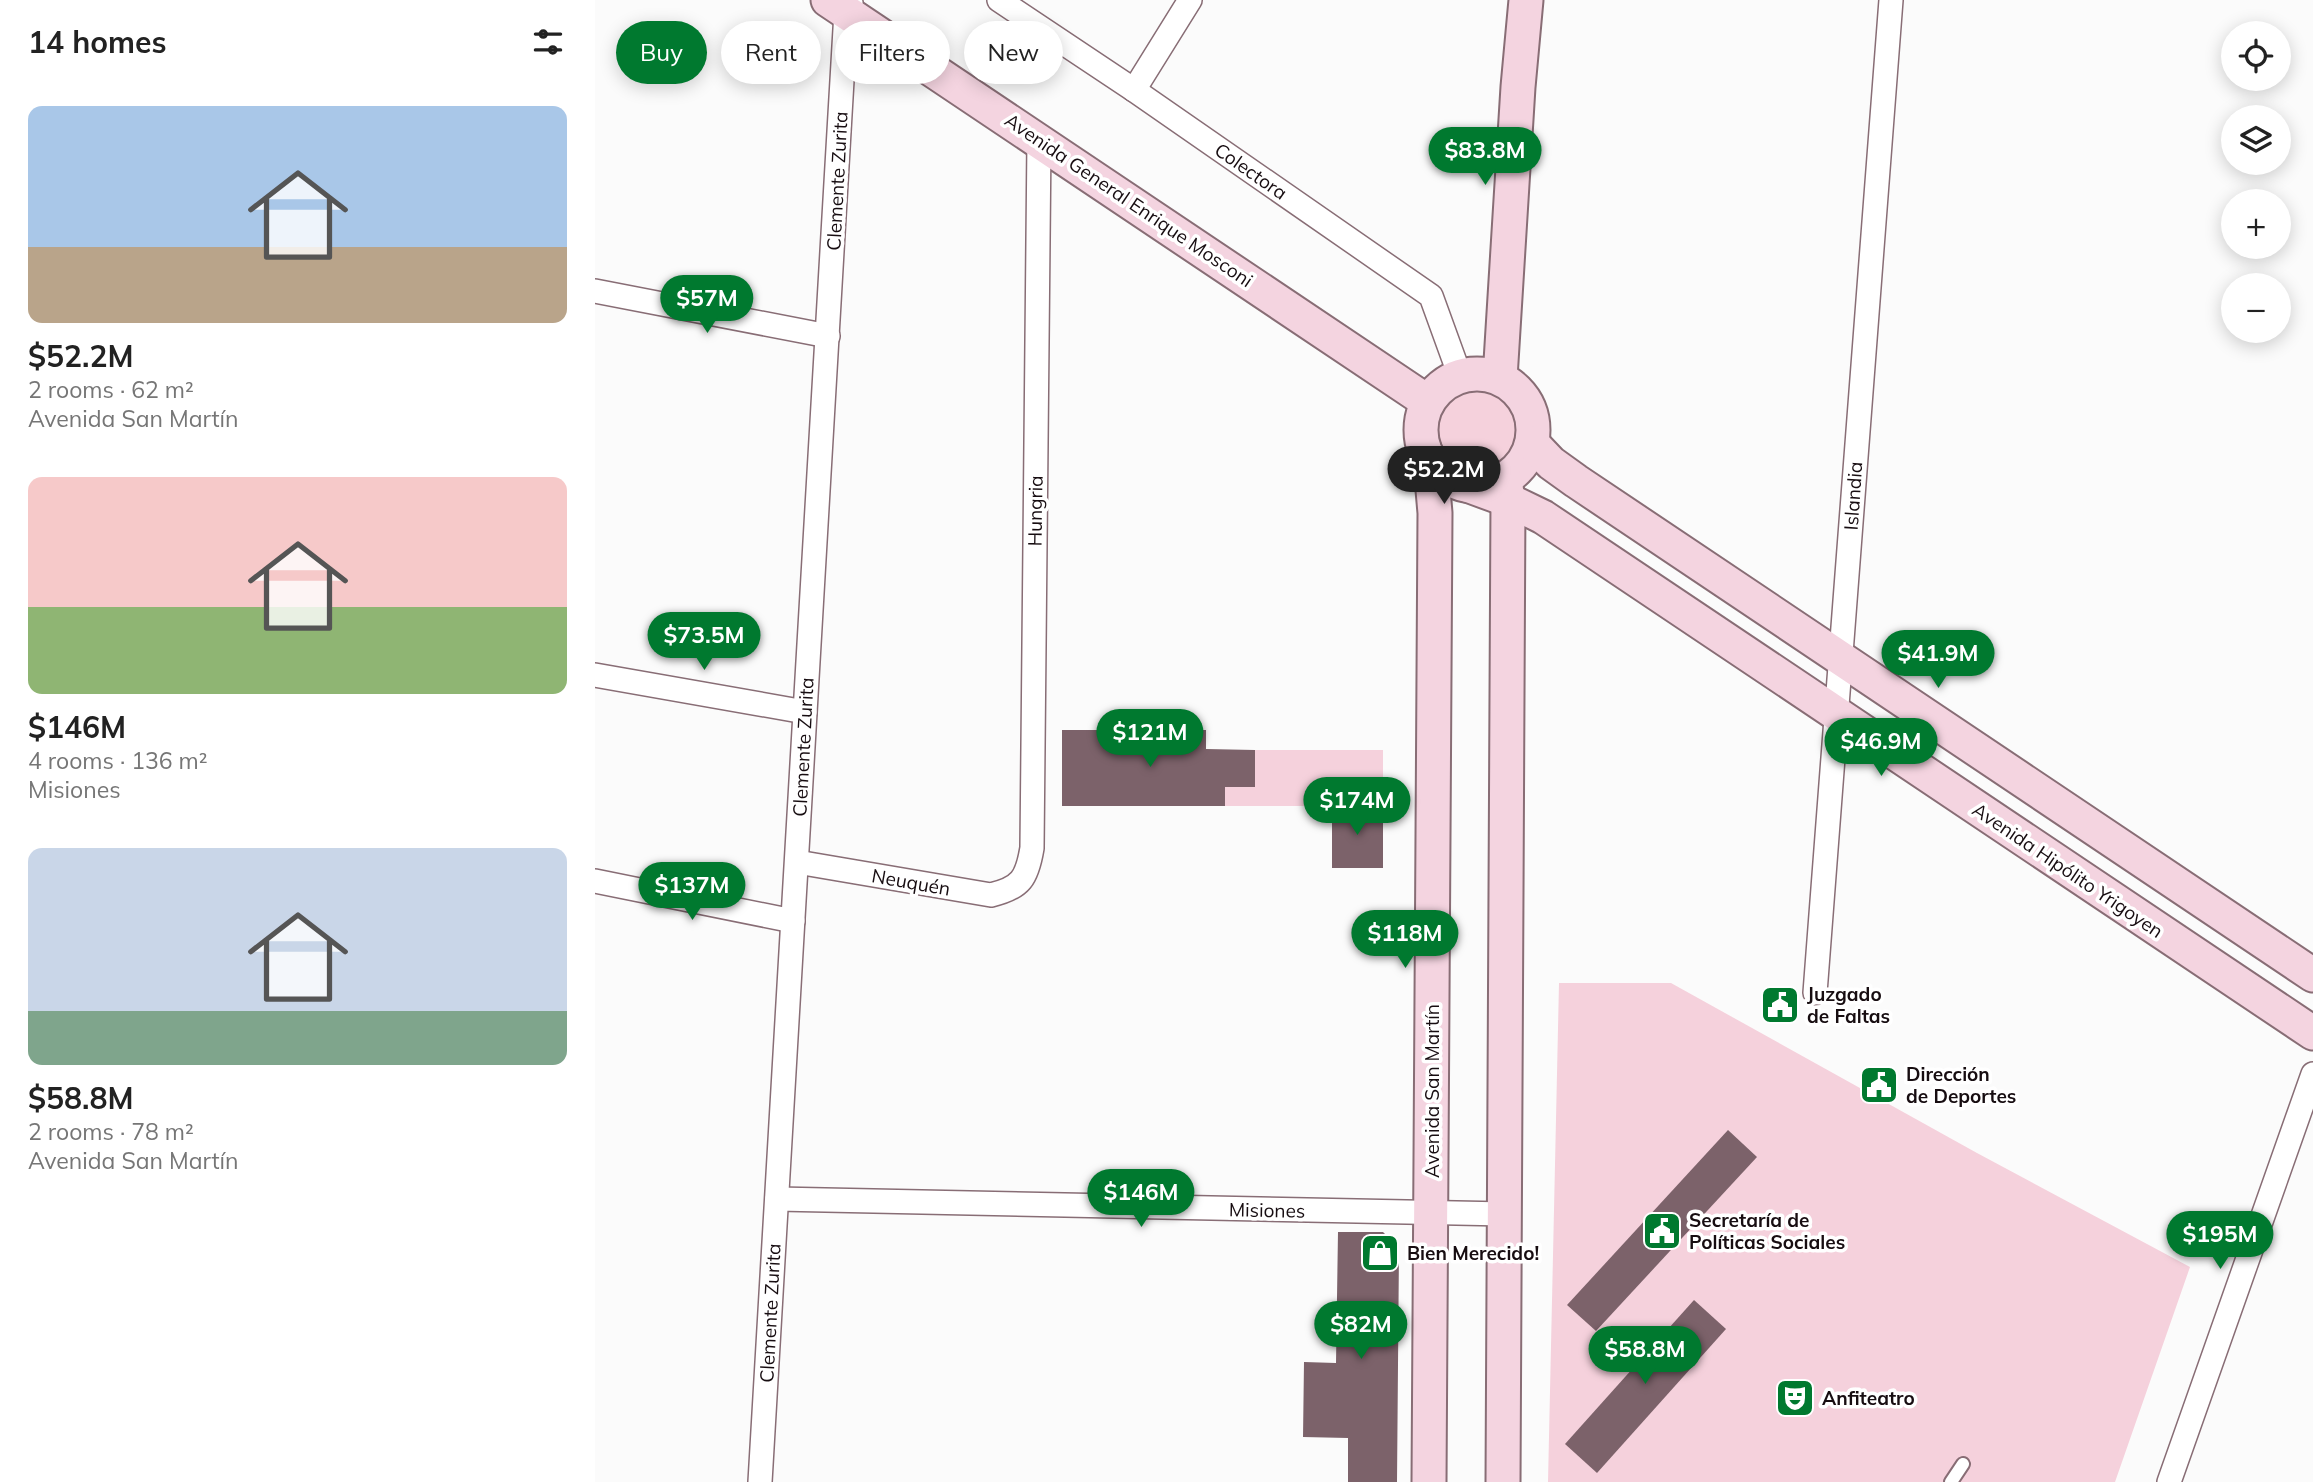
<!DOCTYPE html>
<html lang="en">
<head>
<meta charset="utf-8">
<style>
	:root { --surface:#fff; --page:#f2f2f2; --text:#222; --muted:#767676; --accent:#00792f }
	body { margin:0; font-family:Mulish,sans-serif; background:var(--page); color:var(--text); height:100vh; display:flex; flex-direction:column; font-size:26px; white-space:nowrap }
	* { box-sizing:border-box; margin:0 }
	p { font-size:23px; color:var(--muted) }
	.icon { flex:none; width:38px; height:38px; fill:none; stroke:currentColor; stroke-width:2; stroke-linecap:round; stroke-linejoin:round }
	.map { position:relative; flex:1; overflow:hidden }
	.drawer { display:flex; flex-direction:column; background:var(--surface); width:595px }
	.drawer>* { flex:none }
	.guide { position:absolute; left:21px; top:21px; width:665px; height:63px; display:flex; gap:14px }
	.tools { position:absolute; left:1626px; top:21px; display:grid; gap:14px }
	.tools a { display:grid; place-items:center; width:70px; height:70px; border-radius:50%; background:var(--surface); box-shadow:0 4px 18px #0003; font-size:35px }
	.price { position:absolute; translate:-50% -60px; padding:0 16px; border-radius:24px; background:var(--accent); color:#fff; font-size:23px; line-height:46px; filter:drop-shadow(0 2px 4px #0008) }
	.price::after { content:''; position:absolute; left:50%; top:42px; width:21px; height:16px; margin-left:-10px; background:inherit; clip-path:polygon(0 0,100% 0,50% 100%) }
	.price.on { background:#222; color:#fff }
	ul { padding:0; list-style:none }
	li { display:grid; align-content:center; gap:14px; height:371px; padding:0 28px }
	li span { display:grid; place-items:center; height:217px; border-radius:14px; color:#555 }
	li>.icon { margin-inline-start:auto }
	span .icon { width:126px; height:126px; fill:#fffc; stroke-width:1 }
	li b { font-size:30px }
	h2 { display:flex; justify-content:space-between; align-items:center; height:84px; padding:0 28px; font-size:30px }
	.pill { padding:0 24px; border-radius:32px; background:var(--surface); box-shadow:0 4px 18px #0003; font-size:24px; line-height:63px }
	.pill.on { background:var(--accent); color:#fff }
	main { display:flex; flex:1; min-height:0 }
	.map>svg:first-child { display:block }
	.green { fill:#f5d1dc }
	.building { fill:#7c626a }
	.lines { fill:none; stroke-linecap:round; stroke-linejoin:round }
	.lane-casing { stroke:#886d75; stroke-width:16 }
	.street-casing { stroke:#886d75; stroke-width:26 }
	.secondary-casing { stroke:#886d75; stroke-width:37 }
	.lane { stroke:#fff; stroke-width:12 }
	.street { stroke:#fff; stroke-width:23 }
	.secondary { stroke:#f4d4e0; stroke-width:33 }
	.labels { text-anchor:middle; stroke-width:7; stroke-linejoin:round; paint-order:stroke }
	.street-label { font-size:19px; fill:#170d11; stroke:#fff }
	.poi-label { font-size:19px; font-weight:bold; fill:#170d11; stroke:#fff; text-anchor:start }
</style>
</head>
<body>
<main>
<section class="drawer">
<h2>14 homes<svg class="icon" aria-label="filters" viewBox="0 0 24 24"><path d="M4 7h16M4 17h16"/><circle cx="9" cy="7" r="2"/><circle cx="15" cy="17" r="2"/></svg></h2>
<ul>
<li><span style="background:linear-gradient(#a9c7e8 65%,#b9a48a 0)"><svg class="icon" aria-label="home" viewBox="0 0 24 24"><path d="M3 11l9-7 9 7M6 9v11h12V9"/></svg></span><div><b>$52.2M</b><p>2 rooms · 62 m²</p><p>Avenida San Martín</p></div></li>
<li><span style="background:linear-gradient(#f6c9c9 60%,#8fb573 0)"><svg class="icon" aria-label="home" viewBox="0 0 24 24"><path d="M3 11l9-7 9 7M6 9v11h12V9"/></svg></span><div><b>$146M</b><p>4 rooms · 136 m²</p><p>Misiones</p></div></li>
<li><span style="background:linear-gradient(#c9d6e8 75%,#7fa58c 0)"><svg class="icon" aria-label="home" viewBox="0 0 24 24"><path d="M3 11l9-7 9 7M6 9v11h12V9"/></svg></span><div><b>$58.8M</b><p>2 rooms · 78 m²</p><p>Avenida San Martín</p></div></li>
</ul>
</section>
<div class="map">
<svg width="1718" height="1482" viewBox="0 0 1718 1482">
	<rect width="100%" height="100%" fill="#fbfbfb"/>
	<g class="green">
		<circle cx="882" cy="431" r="39"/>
		<path d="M660,750H788V806H630V787H660Z"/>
		<path d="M964,983H1076L1382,1153L1595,1267L1520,1482H953Z"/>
	</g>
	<g class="building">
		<path d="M467,730H611V749L660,750V787H630V806H467Z"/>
		<rect x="737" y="806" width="51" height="62"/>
		<path d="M1133,1130L1162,1157L1001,1331L972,1305Z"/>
		<path d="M743,1232H788L804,1248L802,1482H753V1438L708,1437L709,1362L741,1363Z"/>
		<path d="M1099,1300L1131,1329L1002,1473L970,1444Z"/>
	</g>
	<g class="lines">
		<defs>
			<path id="lane" d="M1356,1482L1368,1464"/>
			<g id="street">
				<path d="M404,0L539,90L836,296L865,376"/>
				<path d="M539,90L595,0"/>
				<path d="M0,291L233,336"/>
				<path d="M0,675L210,712"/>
				<path d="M202,862L396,895C426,888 432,878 437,848L444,139"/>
				<path d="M0,881L198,921"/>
				<path d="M1220,993L1296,0"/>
				<path d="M182,1199L911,1214"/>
				<path d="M165,1482L251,12L256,3"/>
				<path d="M1574,1482L1718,1074"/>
			</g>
			<g id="secondary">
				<path d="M233,0L833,402"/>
				<circle cx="882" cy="430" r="56"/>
				<path d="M905,378L923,87L931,0"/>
				<path d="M937,443L956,463L981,481L1718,975"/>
				<path d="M829,449L836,467L840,513L834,1482"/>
				<path d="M872,485L913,500L948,517L1718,1033"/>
				<path d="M908,1482L913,500L910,480"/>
			</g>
		</defs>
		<use href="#lane" class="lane-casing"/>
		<use href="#street" class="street-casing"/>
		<use href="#secondary" class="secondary-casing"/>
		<use href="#lane" class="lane"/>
		<use href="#street" class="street"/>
		<use href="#secondary" class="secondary"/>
	</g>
	<defs>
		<symbol id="civic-square" viewBox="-11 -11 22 22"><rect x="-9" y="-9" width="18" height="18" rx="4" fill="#00792f" stroke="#fff"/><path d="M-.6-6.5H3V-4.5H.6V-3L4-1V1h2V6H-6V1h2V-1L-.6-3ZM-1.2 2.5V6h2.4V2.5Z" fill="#fff"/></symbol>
		<symbol id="shop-square" viewBox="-11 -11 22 22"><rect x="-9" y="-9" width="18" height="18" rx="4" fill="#00792f" stroke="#fff"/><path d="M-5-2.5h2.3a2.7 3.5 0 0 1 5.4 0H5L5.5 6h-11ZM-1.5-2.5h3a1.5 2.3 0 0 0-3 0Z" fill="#fff"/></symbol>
		<symbol id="theatre-square" viewBox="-11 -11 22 22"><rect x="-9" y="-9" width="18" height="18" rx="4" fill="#00792f" stroke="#fff"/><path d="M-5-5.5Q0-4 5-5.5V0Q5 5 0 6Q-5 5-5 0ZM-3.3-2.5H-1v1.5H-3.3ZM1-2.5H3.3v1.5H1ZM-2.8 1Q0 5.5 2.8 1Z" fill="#fff"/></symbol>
	</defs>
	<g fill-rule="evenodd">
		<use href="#civic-square" x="1163" y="983" width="44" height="44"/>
		<use href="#civic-square" x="1262" y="1063" width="44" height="44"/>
		<use href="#civic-square" x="1045" y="1209" width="44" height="44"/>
		<use href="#shop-square" x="763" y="1231" width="44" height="44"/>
		<use href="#theatre-square" x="1178" y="1376" width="44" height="44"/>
	</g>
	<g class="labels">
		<g class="street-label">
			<text transform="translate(656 171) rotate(35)" y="7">Colectora</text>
			<text transform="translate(242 181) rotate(-87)" y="7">Clemente Zurita</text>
			<text transform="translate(534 200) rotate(34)" y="7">Avenida General Enrique Mosconi</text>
			<text transform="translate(1258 496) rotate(-86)" y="7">Islandia</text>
			<text transform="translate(440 511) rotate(-89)" y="7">Hungria</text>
			<text transform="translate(208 747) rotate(-87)" y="7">Clemente Zurita</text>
			<text transform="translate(1473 870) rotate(34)" y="7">Avenida Hipólito Yrigoyen</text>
			<text transform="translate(316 882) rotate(10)" y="7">Neuquén</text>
			<text transform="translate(837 1091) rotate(-90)" y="7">Avenida San Martín</text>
			<text transform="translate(672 1210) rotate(1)" y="7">Misiones</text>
			<text transform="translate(175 1313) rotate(-87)" y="7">Clemente Zurita</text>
		</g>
		<g class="poi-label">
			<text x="1212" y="1001">Juzgado<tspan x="1212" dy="22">de Faltas</tspan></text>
			<text x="1311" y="1081">Dirección<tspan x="1311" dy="22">de Deportes</tspan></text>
			<text x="1094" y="1227">Secretaría de<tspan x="1094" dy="22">Políticas Sociales</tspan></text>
			<text x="812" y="1260">Bien Merecido!</text>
			<text x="1227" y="1405">Anfiteatro</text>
		</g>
	</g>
</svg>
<div class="tools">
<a><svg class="icon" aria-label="locate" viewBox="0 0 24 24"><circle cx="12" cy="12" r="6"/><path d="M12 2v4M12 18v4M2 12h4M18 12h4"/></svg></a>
<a><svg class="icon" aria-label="layers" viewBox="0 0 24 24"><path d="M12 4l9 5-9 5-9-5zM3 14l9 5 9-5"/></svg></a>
<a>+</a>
<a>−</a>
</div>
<b class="price" style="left:890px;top:187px">$83.8M</b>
<b class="price" style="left:112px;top:335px">$57M</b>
<b class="price on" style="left:849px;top:506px">$52.2M</b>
<b class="price" style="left:109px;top:672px">$73.5M</b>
<b class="price" style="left:1343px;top:690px">$41.9M</b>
<b class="price" style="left:555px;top:769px">$121M</b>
<b class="price" style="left:1286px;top:778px">$46.9M</b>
<b class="price" style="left:762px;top:837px">$174M</b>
<b class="price" style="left:97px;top:922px">$137M</b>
<b class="price" style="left:810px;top:970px">$118M</b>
<b class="price" style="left:546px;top:1229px">$146M</b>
<b class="price" style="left:1625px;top:1271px">$195M</b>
<b class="price" style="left:766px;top:1361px">$82M</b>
<b class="price" style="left:1050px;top:1386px">$58.8M</b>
<div class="guide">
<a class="pill on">Buy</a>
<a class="pill">Rent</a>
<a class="pill">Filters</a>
<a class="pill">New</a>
</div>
</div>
</main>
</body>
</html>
